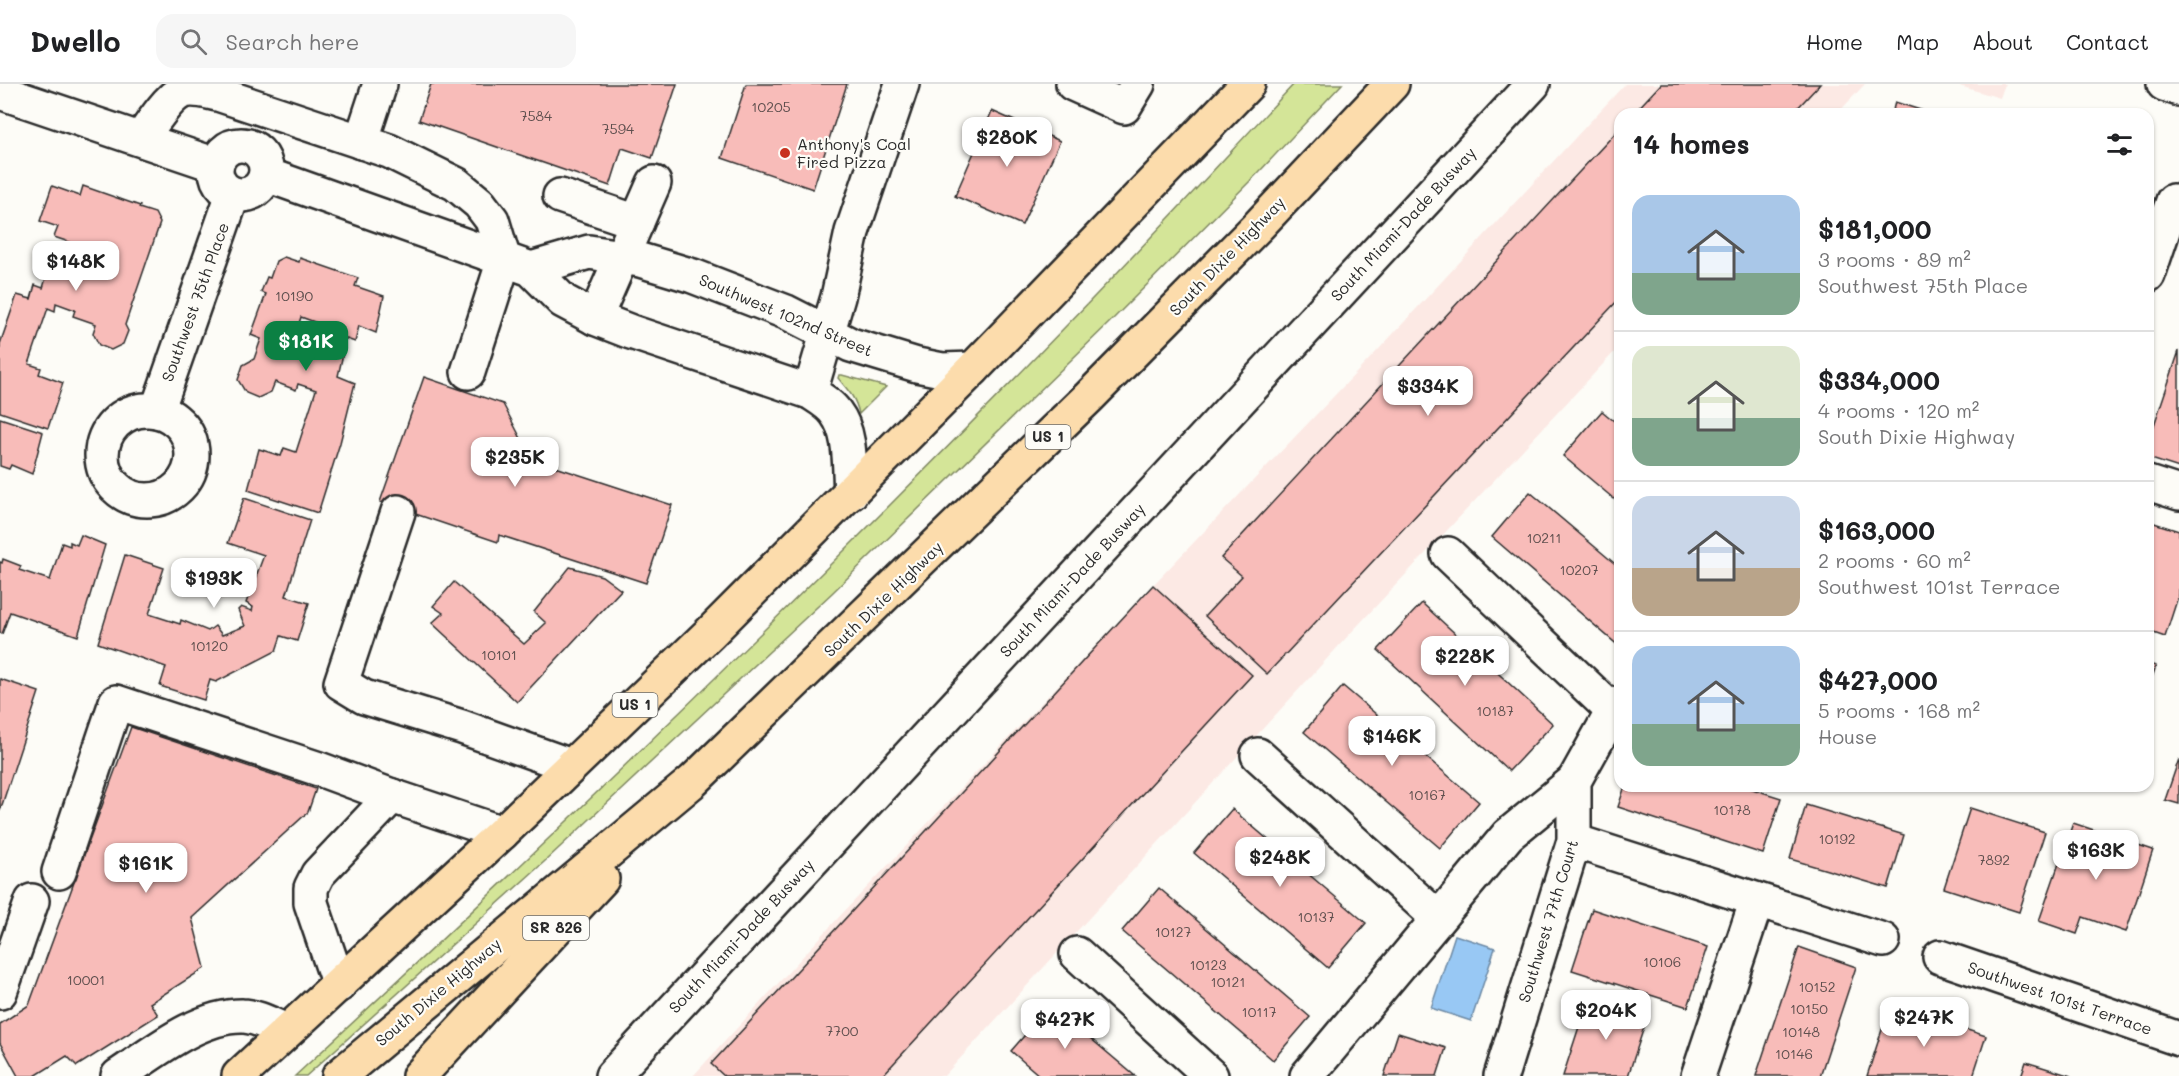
<!DOCTYPE html>
<html lang="en">
<head>
<meta charset="utf-8">
<style>
	:root { --surface:#fff; --page:#f6f6f6; --text:#202124; --muted:#757577; --line:#e0e0e0; --accent:#0b8043 }
	body { margin:0; font-family:Mali,sans-serif; background:var(--page); color:var(--text); height:100vh; display:flex; flex-direction:column; font-size:22px; white-space:nowrap }
	* { box-sizing:border-box; margin:0 }
	p { font-size:20px; color:var(--muted) }
	.icon { flex:none; width:33px; height:33px; fill:none; stroke:currentColor; stroke-width:2; stroke-linecap:round; stroke-linejoin:round }
	.map { position:relative; flex:1; overflow:hidden }
	.panel { position:absolute; left:1614px; top:24px; width:540px; height:684px; display:flex; flex-direction:column; background:var(--surface); border-radius:18px; box-shadow:0 2px 4px #0004 }
	.panel>* { flex:none }
	.price { position:absolute; translate:-50% -51px; padding:0 14px; border-radius:12px; background:#fff; color:#222; font-size:20px; line-height:39px; filter:drop-shadow(0 2px 3px #0008) }
	.price::after { content:''; position:absolute; left:50%; top:36px; width:18px; height:14px; margin-left:-9px; background:inherit; clip-path:polygon(0 0,100% 0,50% 100%) }
	.price.active { background:var(--accent); color:#fff }
	ul { padding:0; list-style:none }
	li { display:flex; align-items:center; gap:18px; height:150px; padding:0 18px }
	li+li { border-top:2px solid var(--line) }
	li span { display:grid; place-items:center; flex:none; width:168px; height:120px; border-radius:18px; color:#555 }
	li>.icon { margin-inline-start:auto }
	span .icon { width:72px; height:72px; fill:#fffc; stroke-width:1 }
	li b { font-size:26px }
	h2 { display:flex; justify-content:space-between; align-items:center; height:72px; padding:0 18px; font-size:26px }
	header { display:flex; align-items:center; gap:36px; box-sizing:border-box; height:84px; padding:0 30px; background:var(--surface); border-bottom:2px solid var(--line) }
	header strong { font-size:28px }
	nav { display:flex; gap:33px; margin-inline-start:auto; font-size:21px }
	.search { width:420px; height:54px; background:var(--page); display:flex; align-items:center; gap:15px; box-sizing:border-box; padding:0 21px; border-radius:18px; color:var(--muted); font-size:22px }
	.map>svg:first-child { display:block }
	.built { fill:#fce9e4 }
	.green { fill:#d4e598; stroke:#808862; stroke-width:1.5 }
	.water { fill:#98c8f4; stroke:#6c89a4; stroke-width:1.5 }
	.building { fill:#f8bcb9; stroke:#2b2b2b; stroke-width:1.5 }
	.lines { fill:none; stroke-linecap:round; stroke-linejoin:round }
	.minor-casing { stroke:#2b2b2b; stroke-width:38 }
	.highway-casing { stroke:#2b2b2b; stroke-width:38 }
	.minor { stroke:#fdfcf7; stroke-width:33 }
	.highway { stroke:#fcdcac; stroke-width:33 }
	.poi-dot { fill:#c8321e; stroke:#fdfcf7; stroke-width:2 }
	.labels { text-anchor:middle; stroke-width:4.5; stroke-linejoin:round; paint-order:stroke }
	.number-label { font-size:14px; fill:#5e4f4e }
	.shield { fill:#fdfcf7; stroke:#6a6a68; stroke-width:1.5 }
	.shield-label { font-size:15px; font-weight:bold; fill:#2b2b2b }
	.poi-label { font-size:16px; fill:#2b2b2b; stroke:#fdfcf7; text-anchor:start }
	.street-label { font-size:16px; fill:#2b2b2b; stroke:#fdfcf7 }
</style>
</head>
<body>
<header>
<strong>Dwello</strong>
<div class="search"><svg class="icon" aria-label="search" viewBox="0 0 24 24"><circle cx="10" cy="10" r="6"/><path d="M15 15l6 6"/></svg>Search here</div>
<nav><a>Home</a><a>Map</a><a>About</a><a>Contact</a></nav>
</header>
<div class="map">
<svg width="2179" height="992" viewBox="0 0 2179 992">
	<rect width="100%" height="100%" fill="#fdfcf7"/>
	<filter id="ink" filterUnits="userSpaceOnUse"><feTurbulence type="fractalNoise" baseFrequency=".0167" numOctaves="2"/><feDisplacementMap in="SourceGraphic" scale="12" xChannelSelector="R" yChannelSelector="G"/><feConvolveMatrix kernelMatrix="1 2 1 2 8 2 1 2 1" color-interpolation-filters="sRGB"/></filter>
	<g filter="url(#ink)">
		<g class="built">
			<path d="M1625,0H1865L1837,30H1620V262L1347,553L944,992H693L840,832L1153,501L1380,264Z"/>
			<path d="M1953,0H2005L2000,14Z"/>
		</g>
		<g class="green">
			<path d="M1294,0H1342L1259,88L1109,239L832,509L544,778L306,992H295C559,749 816,500 1066,242C1143,163 1218,81 1294,0Z"/>
			<path d="M839,291H842L886,303L859,330C856,314 848,306 838,294Z"/>
		</g>
		<path class="water" d="M1455,851L1495,864L1471,937L1431,924Z"/>
		<g class="building">
			<path d="M431,0H677L652,74L622,64L610,102L419,36Z"/>
			<path d="M746,0H847L813,105L722,74Z"/>
			<path d="M1661,0H1820L1792,30H1633Z"/>
			<path d="M1895,18L1933,30H1892Z"/>
			<path d="M992,27L1060,57L1022,141L955,112Z"/>
			<path d="M1620,44V214L1267,590L1205,532L1242,492L1221,474Z"/>
			<path d="M52,102L80,112L83,102L140,122L139,124L155,129L160,139L125,241L128,247L123,260L111,266L99,261L93,249L96,240L73,232L75,226L56,219L55,227L48,224L29,280L41,284L39,290L63,299L48,344L0,328V260L17,211L31,215L35,201L43,204L52,174L107,194L114,173L54,153L58,143L40,137Z"/>
			<path d="M284,173L299,178L300,174L358,194L355,202L384,212L376,249L359,242L355,258L338,252L339,247L301,233L294,255L343,270L338,292L355,299L340,359L318,429L248,406L259,365L281,372L284,364L296,368L316,306L298,300L296,306L275,298L271,308L258,314L246,309L238,296L243,281L254,275L261,255L251,251L266,210L261,208L267,193L270,194L276,177Z"/>
			<path d="M2179,267V384L2148,374V359Z"/>
			<path d="M424,293L503,320L528,368L525,373L672,421L646,499L499,451L498,458L380,418Z"/>
			<path d="M1602,327L1620,342V420L1563,372Z"/>
			<path d="M0,334L43,348L32,390L11,381L9,385L0,382Z"/>
			<path d="M1530,408L1620,484V563L1492,453Z"/>
			<path d="M244,414L310,436L286,512L309,519L297,557L281,552L276,567L216,598L210,596L204,616L160,602L166,583L98,559L125,471L164,484L149,530L180,540L181,536L208,547L215,542L222,551L245,542L238,526L241,523L252,527L253,523L246,519L264,471L228,459Z"/>
			<path d="M2148,437L2179,447V510L2165,553L2148,547Z"/>
			<path d="M81,451L105,461L78,552L10,528L2,550L0,549V478L2,479L3,475L21,482L19,486L50,496L62,459L70,462V458L77,461Z"/>
			<path d="M570,483L602,492L621,506L517,618L432,539L443,529L433,522L454,498L524,560L546,539L534,528Z"/>
			<path d="M1153,501L1252,591L882,992H724L711,980Z"/>
			<path d="M1422,519L1553,640L1509,687L1378,566Z"/>
			<path d="M2148,580L2156,582L2148,605Z"/>
			<path d="M0,595L39,608L0,727Z"/>
			<path d="M1343,602L1479,718L1440,764L1304,648Z"/>
			<path d="M131,643L316,705L308,728L192,834L205,884L150,919L158,931L77,982L67,972L35,992H18L0,959V940L29,921Z"/>
			<path d="M2179,675V720L2165,716Z"/>
			<path d="M1625,702H1743L1781,714L1763,770L1618,723Z"/>
			<path d="M1806,721L1904,751L1888,804L1790,775Z"/>
			<path d="M1970,724L2045,748L2019,828L1944,804Z"/>
			<path d="M1232,725L1366,839L1328,884L1194,769Z"/>
			<path d="M2073,739L2153,766L2126,848L2083,833L2077,850L2039,837Z"/>
			<path d="M1159,804L1310,933L1273,976L1122,847Z"/>
			<path d="M1592,825L1708,863L1688,923L1572,886Z"/>
			<path d="M1799,863L1856,883L1820,992H1756Z"/>
			<path d="M1589,912L1648,931L1628,992H1563Z"/>
			<path d="M1051,921L1135,992H1040L1011,967Z"/>
			<path d="M1890,921L1986,952L1973,992H1867Z"/>
			<path d="M1398,949L1446,964L1437,992H1384Z"/>
			<path d="M2026,978L2071,992H2021Z"/>
		</g>
		<g class="lines">
			<defs>
				<g id="minor">
					<path d="M1073,0L1124,23L1138,0"/>
					<path d="M2164,0L2179,5"/>
					<path d="M0,8L216,81"/>
					<path d="M141,55C150,42 168,14 181,8C192,3 207,8 218,10L389,67L456,100L479,119L492,136L504,176L468,288"/>
					<path d="M361,58L380,0"/>
					<circle cx="241" cy="86" r="25"/>
					<path d="M267,91L531,185L563,217L595,234L631,248L810,308C819,314 830,320 836,329C852,350 849,384 851,409"/>
					<path d="M560,112L637,138"/>
					<path d="M531,185L589,168L640,176L693,192L786,228L851,261L917,281L942,286L973,285"/>
					<path d="M2148,191L2173,117L2179,120"/>
					<path d="M595,234L654,99"/>
					<path d="M810,308L838,213L852,148L902,0"/>
					<circle cx="147" cy="371" r="45"/>
					<path d="M157,327L233,110"/>
					<path d="M2148,399L2179,409"/>
					<path d="M398,428L341,599L364,613L462,643L571,682"/>
					<path d="M1448,470L1613,627"/>
					<path d="M1258,671L1438,834"/>
					<path d="M1574,757L1883,856"/>
					<path d="M59,788L116,618L319,685L392,712"/>
					<path d="M1077,870L1211,992"/>
					<path d="M1940,873L2179,955"/>
					<path d="M339,901L311,819V804L318,790L392,712L502,749"/>
					<path d="M0,908L32,817"/>
					<path d="M118,992C153,969 199,931 243,932C256,932 274,942 287,947"/>
					<path d="M612,992L1533,0"/>
					<path d="M1307,992L1508,751L1574,697"/>
					<path d="M1501,992L1574,757V697L1613,627L1620,619"/>
					<path d="M1698,992L1757,816"/>
				</g>
				<g id="highway">
					<path d="M239,992L502,749L710,549L973,285L1248,0"/>
					<path d="M339,992L693,697L1089,313L1259,141L1392,0"/>
					<path d="M419,992L602,795"/>
				</g>
			</defs>
			<use href="#minor" class="minor-casing"/>
			<use href="#highway" class="highway-casing"/>
			<use href="#minor" class="minor"/>
			<use href="#highway" class="highway"/>
		</g>
	</g>
	<circle class="poi-dot" cx="785" cy="69" r="6"/>
	<g class="labels">
		<g class="number-label">
			<text x="771" y="28">10205</text>
			<text x="536" y="37">7584</text>
			<text x="618" y="50">7594</text>
			<text x="294" y="217">10190</text>
			<text x="1544" y="459">10211</text>
			<text x="1579" y="491">10207</text>
			<text x="209" y="567">10120</text>
			<text x="499" y="576">10101</text>
			<text x="1495" y="632">10187</text>
			<text x="1427" y="716">10167</text>
			<text x="1732" y="731">10178</text>
			<text x="1837" y="760">10192</text>
			<text x="1994" y="781">7892</text>
			<text x="1316" y="838">10137</text>
			<text x="1173" y="853">10127</text>
			<text x="1662" y="883">10106</text>
			<text x="1208" y="886">10123</text>
			<text x="86" y="901">10001</text>
			<text x="1228" y="903">10121</text>
			<text x="1817" y="908">10152</text>
			<text x="1809" y="930">10150</text>
			<text x="1259" y="933">10117</text>
			<text x="842" y="952">7700</text>
			<text x="1801" y="953">10148</text>
			<text x="1794" y="975">10146</text>
		</g>
		<g class="shield">
			<rect x="1025.5" y="341" width="45" height="24" rx="4.5"/>
			<rect x="612.5" y="609" width="45" height="24" rx="4.5"/>
			<rect x="523" y="832" width="66" height="24" rx="4.5"/>
		</g>
		<g class="shield-label">
			<text x="1048" y="358">US 1</text>
			<text x="635" y="626">US 1</text>
			<text x="556" y="849">SR 826</text>
		</g>
		<g class="poi-label">
			<text x="797" y="66">Anthony's Coal<tspan x="797" dy="18">Fired Pizza</tspan></text>
		</g>
		<g class="street-label">
			<text transform="translate(1403 140) rotate(-47)" y="6">South Miami-Dade Busway</text>
			<text transform="translate(1227 172) rotate(-46)" y="6">South Dixie Highway</text>
			<text transform="translate(195 218) rotate(-70)" y="6">Southwest 75th Place</text>
			<text transform="translate(786 231) rotate(23)" y="6">Southwest 102nd Street</text>
			<text transform="translate(1072 496) rotate(-47)" y="6">South Miami-Dade Busway</text>
			<text transform="translate(883 515) rotate(-44)" y="6">South Dixie Highway</text>
			<text transform="translate(1548 837) rotate(-73)" y="6">Southwest 77th Court</text>
			<text transform="translate(741 852) rotate(-47)" y="6">South Miami-Dade Busway</text>
			<text transform="translate(438 908) rotate(-40)" y="6">South Dixie Highway</text>
			<text transform="translate(2060 914) rotate(19)" y="6">Southwest 101st Terrace</text>
		</g>
	</g>
</svg>
<b class="price" style="left:1007px;top:84px">$280K</b>
<b class="price" style="left:76px;top:208px">$148K</b>
<b class="price active" style="left:306px;top:288px">$181K</b>
<b class="price" style="left:1428px;top:333px">$334K</b>
<b class="price" style="left:515px;top:404px">$235K</b>
<b class="price" style="left:214px;top:525px">$193K</b>
<b class="price" style="left:1465px;top:603px">$228K</b>
<b class="price" style="left:1392px;top:683px">$146K</b>
<b class="price" style="left:2096px;top:797px">$163K</b>
<b class="price" style="left:1280px;top:804px">$248K</b>
<b class="price" style="left:146px;top:810px">$161K</b>
<b class="price" style="left:1606px;top:957px">$204K</b>
<b class="price" style="left:1924px;top:964px">$247K</b>
<b class="price" style="left:1065px;top:966px">$427K</b>
<section class="panel">
<h2>14 homes<svg class="icon" aria-label="filters" viewBox="0 0 24 24"><path d="M4 7h16M4 17h16"/><circle cx="9" cy="7" r="2"/><circle cx="15" cy="17" r="2"/></svg></h2>
<ul>
<li><span style="background:linear-gradient(#a9c7e8 65%,#7fa58c 0)"><svg class="icon" aria-label="home" viewBox="0 0 24 24"><path d="M3 11l9-7 9 7M6 9v11h12V9"/></svg></span><div><b>$181,000</b><p>3 rooms · 89 m²</p><p>Southwest 75th Place</p></div></li>
<li><span style="background:linear-gradient(#dfe7d0 60%,#7fa58c 0)"><svg class="icon" aria-label="home" viewBox="0 0 24 24"><path d="M3 11l9-7 9 7M6 9v11h12V9"/></svg></span><div><b>$334,000</b><p>4 rooms · 120 m²</p><p>South Dixie Highway</p></div></li>
<li><span style="background:linear-gradient(#c9d6e8 60%,#b9a48a 0)"><svg class="icon" aria-label="home" viewBox="0 0 24 24"><path d="M3 11l9-7 9 7M6 9v11h12V9"/></svg></span><div><b>$163,000</b><p>2 rooms · 60 m²</p><p>Southwest 101st Terrace</p></div></li>
<li><span style="background:linear-gradient(#a9c7e8 65%,#7fa58c 0)"><svg class="icon" aria-label="home" viewBox="0 0 24 24"><path d="M3 11l9-7 9 7M6 9v11h12V9"/></svg></span><div><b>$427,000</b><p>5 rooms · 168 m²</p><p>House</p></div></li>
</ul>
</section>
</div>
</body>
</html>
